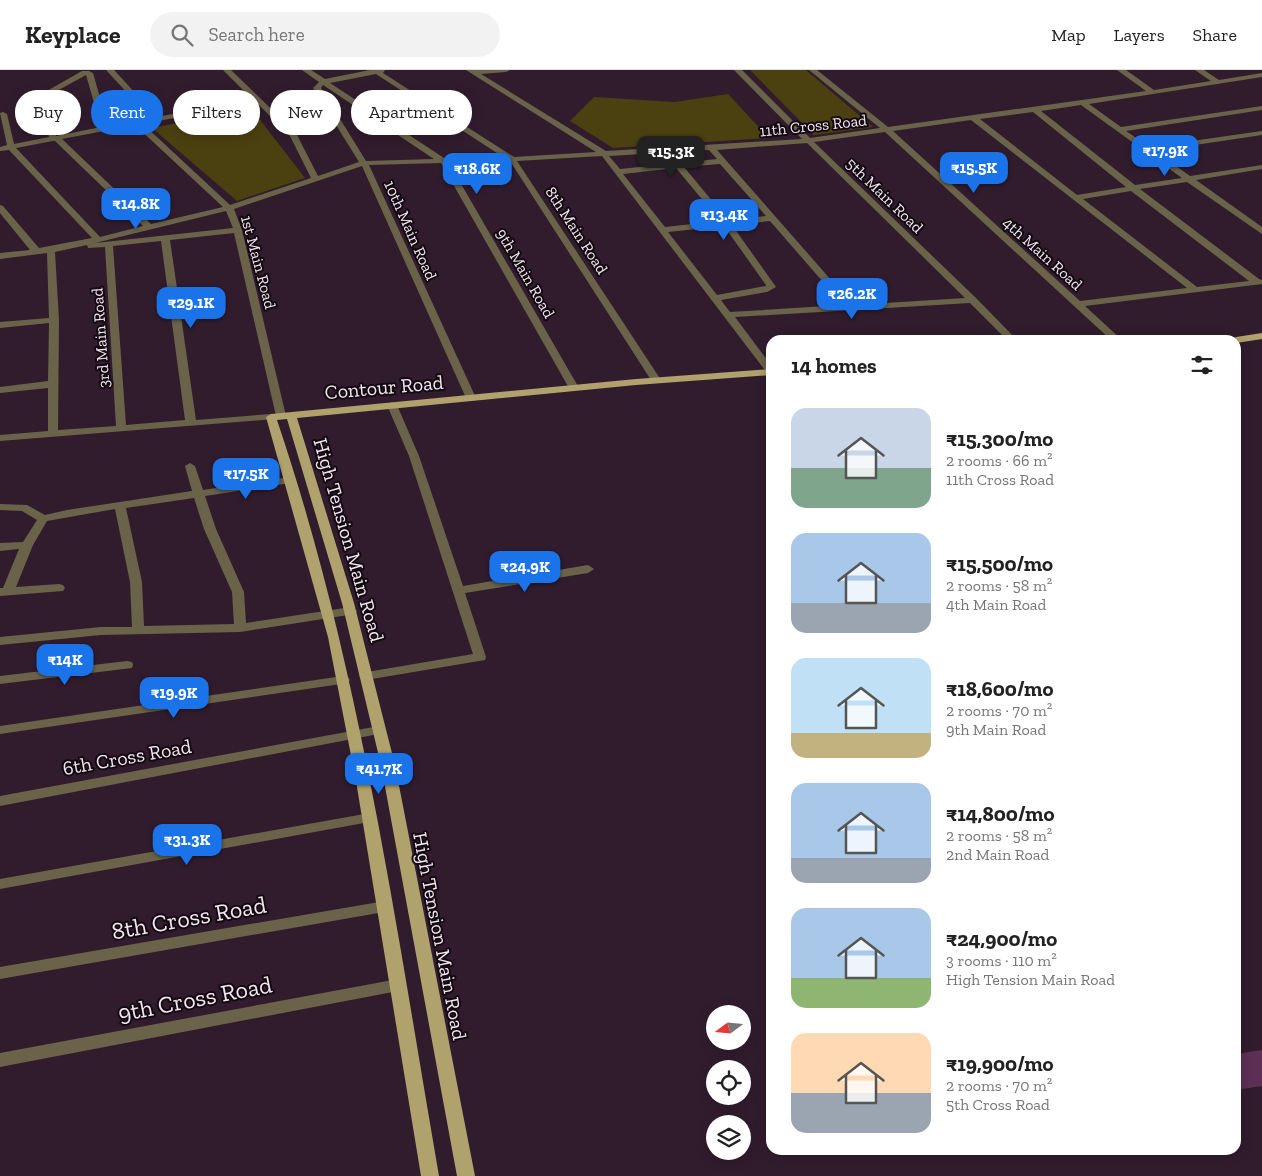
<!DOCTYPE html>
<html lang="en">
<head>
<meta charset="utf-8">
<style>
	:root { --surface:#fff; --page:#f2f2f2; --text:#222; --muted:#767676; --line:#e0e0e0; --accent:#1a73e8 }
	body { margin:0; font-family:"Zilla Slab",serif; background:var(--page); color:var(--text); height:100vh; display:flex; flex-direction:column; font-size:19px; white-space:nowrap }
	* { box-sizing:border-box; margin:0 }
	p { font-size:16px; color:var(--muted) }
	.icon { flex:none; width:28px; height:28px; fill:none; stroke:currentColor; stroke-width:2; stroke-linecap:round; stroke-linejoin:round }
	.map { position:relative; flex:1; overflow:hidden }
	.drawer { position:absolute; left:766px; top:265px; width:475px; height:820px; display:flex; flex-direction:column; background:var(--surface); border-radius:15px; box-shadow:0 2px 12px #0003 }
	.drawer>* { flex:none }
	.guide { position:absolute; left:15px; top:20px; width:475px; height:45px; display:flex; gap:10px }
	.needle { width:32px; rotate:254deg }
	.buttons { position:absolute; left:706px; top:935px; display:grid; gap:10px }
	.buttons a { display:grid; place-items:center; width:45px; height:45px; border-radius:50%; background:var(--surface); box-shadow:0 2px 12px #0003; font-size:25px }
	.price { position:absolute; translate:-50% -42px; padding:0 11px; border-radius:10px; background:var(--accent); color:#fff; font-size:16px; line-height:32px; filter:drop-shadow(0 1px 2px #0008) }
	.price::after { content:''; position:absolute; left:50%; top:30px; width:15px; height:11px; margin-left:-8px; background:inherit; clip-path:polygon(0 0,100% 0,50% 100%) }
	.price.on { background:#222; color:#fff }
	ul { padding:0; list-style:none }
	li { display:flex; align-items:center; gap:15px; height:125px; padding:0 25px }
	li span { display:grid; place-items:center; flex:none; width:140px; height:100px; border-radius:15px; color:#555 }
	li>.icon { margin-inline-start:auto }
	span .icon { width:60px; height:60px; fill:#fffc; stroke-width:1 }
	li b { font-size:21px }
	h2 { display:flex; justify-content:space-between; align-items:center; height:60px; padding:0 25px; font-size:21px }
	.tag { padding:0 18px; border-radius:22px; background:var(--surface); box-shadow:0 2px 12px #0003; font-size:18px; line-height:45px }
	.tag.on { background:var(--accent); color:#fff }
	header { display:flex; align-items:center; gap:30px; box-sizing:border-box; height:70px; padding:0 25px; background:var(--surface); border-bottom:1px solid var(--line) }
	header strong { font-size:24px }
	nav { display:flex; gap:28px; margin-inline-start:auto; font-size:18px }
	.search { width:350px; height:45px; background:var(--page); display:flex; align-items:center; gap:12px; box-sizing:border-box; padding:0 18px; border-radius:28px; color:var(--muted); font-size:19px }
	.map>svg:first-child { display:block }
	.green { fill:#4b400f }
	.building { fill:#5e2f56 }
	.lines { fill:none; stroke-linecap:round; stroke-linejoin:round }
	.minor { fill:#6a6349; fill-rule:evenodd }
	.major { fill:#b0a26c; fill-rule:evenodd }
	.labels { text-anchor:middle; stroke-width:4; stroke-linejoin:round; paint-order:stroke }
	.far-street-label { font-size:16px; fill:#f5e6f1; stroke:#130a11 }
	.street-label { font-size:20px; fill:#f5e6f1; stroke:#130a11 }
	.near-street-label { font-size:24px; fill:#f5e6f1; stroke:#130a11 }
</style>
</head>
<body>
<header>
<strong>Keyplace</strong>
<div class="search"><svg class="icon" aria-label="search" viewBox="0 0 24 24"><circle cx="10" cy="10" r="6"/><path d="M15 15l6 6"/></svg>Search here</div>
<nav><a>Map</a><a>Layers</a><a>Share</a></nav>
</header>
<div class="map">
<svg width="1262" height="1106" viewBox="0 0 1262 1106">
	<rect width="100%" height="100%" fill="#311c2d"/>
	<g class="green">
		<path d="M750,0H806L873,57L814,65Z"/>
		<path d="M728,24L769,68L613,78L570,51L594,27L675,32Z"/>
		<path d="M251,38L305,108L237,131L152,58Z"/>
	</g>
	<path class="building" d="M1262,980V1016L1236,1020V984Z"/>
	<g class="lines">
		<g class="minor">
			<path d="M106,0H114L139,27L141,50L252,29L223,0H231L296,63L318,106L359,92L313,18L319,12L302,0H311L325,9L370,0H385L383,3L514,87L596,82L466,0H510L506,2L481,4L606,81L802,69L734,0H742L810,68L880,58L809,0H817L888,57L1146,21L1117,0H1126L1154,20L1211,11L1195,0H1204L1219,10L1262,3V7L1089,34L1121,57L1262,36V40L1126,61L1150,77L1262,61V65L1155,81L1190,106L1262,95V99L1196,110L1262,157V164L1187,112L1140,119L1259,209L1262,210V214L1085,236L1122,270H1111L885,62L814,72L976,228L1017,270H1007L970,233L735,247L771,295V304L767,303L602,86L517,91L661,310L656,313L651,310L510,91L449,93L579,318L574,321L569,318L441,93L369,95L476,328L475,330H467L466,328L362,96L234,139L242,160L286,346L285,348L281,349L276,346L234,163L170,170L196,350L271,344L276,347L275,349L0,371V365L48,361V318L0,323V317L48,311L49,253L0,258V252L49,248L47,183L0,189V183L30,180L0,143V135L3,136L39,178L92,168L9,80L0,81V77L7,75L0,43L3,42L7,44L14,74L49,67L38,26L82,1H89L93,3L108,56L133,51L131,27ZM376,4L503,87L444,88L330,13ZM86,5L101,57L56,66L46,27ZM323,15L434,89L366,91L321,18ZM256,32L290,66L311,108L230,135L143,54ZM1081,35L1182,108L1135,115L1041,41ZM1033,42L1126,117L1077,125L980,49ZM971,50L1187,218L1080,231L893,61ZM135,55L223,137L151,154L62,69ZM53,71H55L143,156L100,167L16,78ZM807,73L965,228L853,235L717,80ZM709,80L717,89L620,99L609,86ZM720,94L766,146L728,150L684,97ZM676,98L720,151L665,157L623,104ZM1131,121L1249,211L1197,217L1083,129ZM226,141L233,158L95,173ZM770,151L843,235L730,242L721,230L767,222L776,217L732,155ZM724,156L766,215V216L717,225L668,162ZM161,171L185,350L126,355L113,176ZM87,175L88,178L105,177L116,356L58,360L59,250L55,182Z"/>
			<path d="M392,332L397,335L419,386L463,516L588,495L594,499L588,503L465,523L486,587L485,590L366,610L359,606L361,603L473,584L409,386L387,335Z"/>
			<path d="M190,393L195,396L203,420L290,407L296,410L290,413L205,426L216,459L244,522L246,553L351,537L357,541L355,544L240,562L101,565L0,575V567L101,557H132L130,512L115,439L47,451L33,475L16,517L59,514L63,515L65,518L63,521L0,526V518H3L19,479L0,481V473L23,472L37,450L22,441L0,440V434L27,435L45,445L67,440L192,421L185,396ZM194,428L204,459L232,522L234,554L144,556L142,512L126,438Z"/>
			<path d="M127,591L132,592L133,595L132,598L0,614V606Z"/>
			<path d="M343,606L348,607L350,610L348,613L0,664V656Z"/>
			<path d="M379,656L384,657L386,660L384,663L0,736V726Z"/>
			<path d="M370,743L375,745L377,748L375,751L0,819V809Z"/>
			<path d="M385,831L390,833L393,837L390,841L0,909V897Z"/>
			<path d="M398,909L404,911L406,915L404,919L398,921L0,997V983Z"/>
		</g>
		<g class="major">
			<path d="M1262,263V269L1236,273V270H1231L1236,267Z"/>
			<path d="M771,299V305L636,315L297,348L354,533L395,695L475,1106H457L381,695L342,533L287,349L277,350C360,595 395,852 439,1106H421L356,711L328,567L266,347L271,344L636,309Z"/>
		</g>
	</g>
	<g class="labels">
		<g class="far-street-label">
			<text transform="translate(813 55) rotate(-6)" y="6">11th Cross Road</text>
			<text transform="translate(885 125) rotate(44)" y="6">5th Main Road</text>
			<text transform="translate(411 160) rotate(66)" y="6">10th Main Road</text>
			<text transform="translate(577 160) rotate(57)" y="6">8th Main Road</text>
			<text transform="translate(1043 183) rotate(42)" y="6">4th Main Road</text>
			<text transform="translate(259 192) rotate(75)" y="6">1st Main Road</text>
			<text transform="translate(526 203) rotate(60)" y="6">9th Main Road</text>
			<text transform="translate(100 268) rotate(-94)" y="6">3rd Main Road</text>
		</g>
		<g class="street-label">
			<text transform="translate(384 317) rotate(-5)" y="7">Contour Road</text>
			<text transform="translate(349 470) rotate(74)" y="7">High Tension Main Road</text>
			<text transform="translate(127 687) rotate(-10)" y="7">6th Cross Road</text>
			<text transform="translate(440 866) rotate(79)" y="7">High Tension Main Road</text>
		</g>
		<g class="near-street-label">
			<text transform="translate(189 848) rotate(-10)" y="8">8th Cross Road</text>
			<text transform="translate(195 929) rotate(-11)" y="8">9th Cross Road</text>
		</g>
	</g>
</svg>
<div class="buttons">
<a><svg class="needle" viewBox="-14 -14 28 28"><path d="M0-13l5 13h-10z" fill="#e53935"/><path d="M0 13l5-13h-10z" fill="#767676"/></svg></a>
<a><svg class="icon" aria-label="locate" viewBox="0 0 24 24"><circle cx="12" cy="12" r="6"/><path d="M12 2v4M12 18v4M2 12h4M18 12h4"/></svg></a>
<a><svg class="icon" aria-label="layers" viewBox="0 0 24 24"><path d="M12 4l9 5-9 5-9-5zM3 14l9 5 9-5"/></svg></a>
</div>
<b class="price" style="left:1165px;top:107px">₹17.9K</b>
<b class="price on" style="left:671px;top:108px">₹15.3K</b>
<b class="price" style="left:974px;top:124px">₹15.5K</b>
<b class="price" style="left:477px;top:125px">₹18.6K</b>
<b class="price" style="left:136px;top:160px">₹14.8K</b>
<b class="price" style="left:724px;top:171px">₹13.4K</b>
<b class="price" style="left:852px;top:250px">₹26.2K</b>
<b class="price" style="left:191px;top:259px">₹29.1K</b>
<b class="price" style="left:246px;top:430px">₹17.5K</b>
<b class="price" style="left:525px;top:523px">₹24.9K</b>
<b class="price" style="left:65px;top:616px">₹14K</b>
<b class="price" style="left:174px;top:649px">₹19.9K</b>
<b class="price" style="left:379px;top:725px">₹41.7K</b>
<b class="price" style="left:187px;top:796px">₹31.3K</b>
<div class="guide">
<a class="tag">Buy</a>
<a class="tag on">Rent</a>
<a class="tag">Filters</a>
<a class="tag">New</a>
<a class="tag">Apartment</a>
</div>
<section class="drawer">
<h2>14 homes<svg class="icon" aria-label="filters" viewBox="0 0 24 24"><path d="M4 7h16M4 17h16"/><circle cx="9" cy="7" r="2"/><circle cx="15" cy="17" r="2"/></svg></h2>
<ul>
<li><span style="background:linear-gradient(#c9d6e8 60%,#7fa58c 0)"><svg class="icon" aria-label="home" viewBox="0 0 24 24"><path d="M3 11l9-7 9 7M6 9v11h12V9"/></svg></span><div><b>₹15,300/mo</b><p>2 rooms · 66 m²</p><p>11th Cross Road</p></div></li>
<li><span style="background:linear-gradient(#a9c7e8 70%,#9aa5b1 0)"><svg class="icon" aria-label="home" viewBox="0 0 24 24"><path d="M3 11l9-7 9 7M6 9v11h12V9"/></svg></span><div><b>₹15,500/mo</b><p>2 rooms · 58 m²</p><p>4th Main Road</p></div></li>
<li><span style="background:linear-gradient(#bfe0f5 75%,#c2b280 0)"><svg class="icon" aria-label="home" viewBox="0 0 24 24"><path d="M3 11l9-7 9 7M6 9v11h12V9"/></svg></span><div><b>₹18,600/mo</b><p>2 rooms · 70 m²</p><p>9th Main Road</p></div></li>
<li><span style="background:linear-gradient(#a9c7e8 75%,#9aa5b1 0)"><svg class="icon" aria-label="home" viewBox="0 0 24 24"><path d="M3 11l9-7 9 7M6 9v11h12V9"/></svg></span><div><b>₹14,800/mo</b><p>2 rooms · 58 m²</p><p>2nd Main Road</p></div></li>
<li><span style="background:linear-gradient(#a9c7e8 70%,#8fb573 0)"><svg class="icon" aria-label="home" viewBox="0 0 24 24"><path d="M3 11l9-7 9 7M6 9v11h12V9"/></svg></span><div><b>₹24,900/mo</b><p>3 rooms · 110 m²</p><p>High Tension Main Road</p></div></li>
<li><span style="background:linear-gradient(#ffd9b3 60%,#9aa5b1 0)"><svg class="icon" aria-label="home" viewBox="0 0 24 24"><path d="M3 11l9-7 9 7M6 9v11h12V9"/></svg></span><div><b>₹19,900/mo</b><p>2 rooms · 70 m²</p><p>5th Cross Road</p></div></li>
</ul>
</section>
</div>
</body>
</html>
